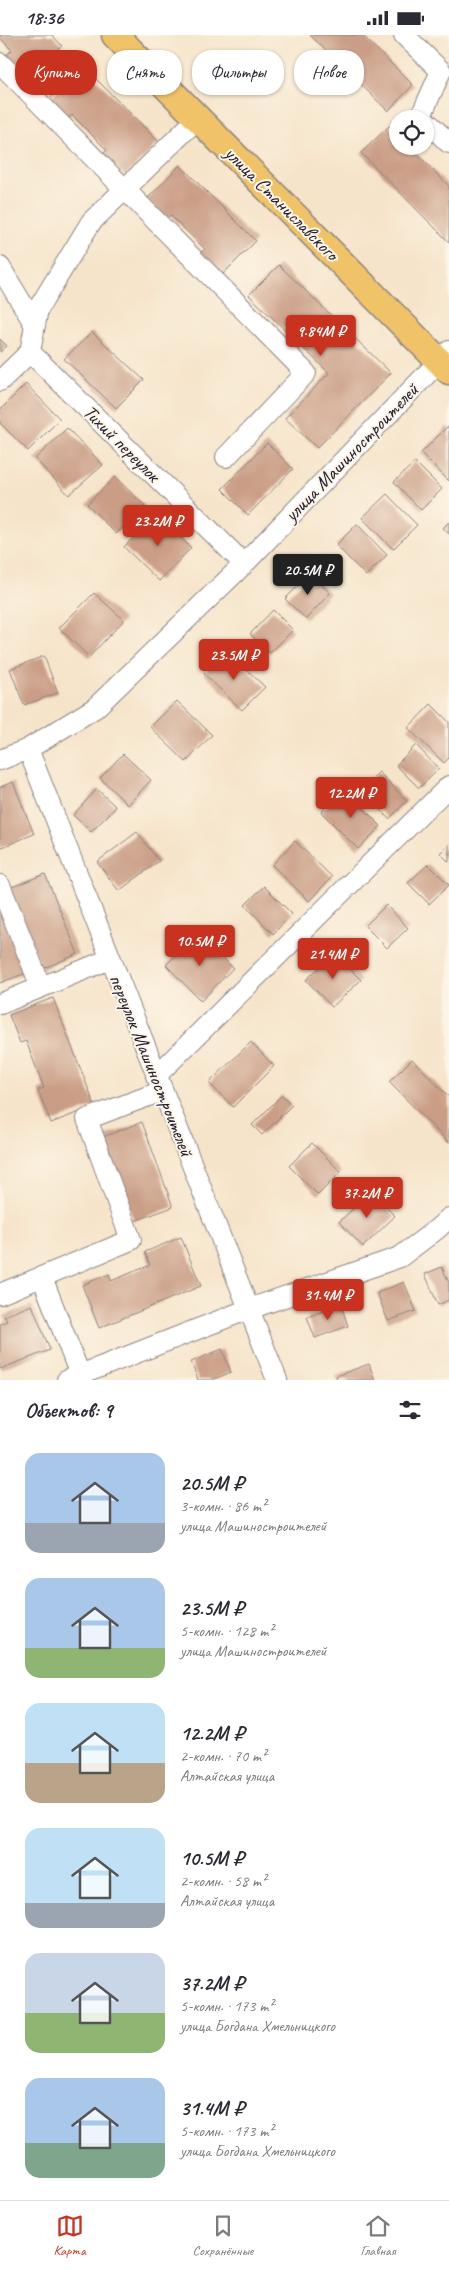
<!DOCTYPE html>
<html lang="ru">
<head>
<meta charset="utf-8">
<style>
	:root { --surface:#fff; --page:#f2f2f3; --text:#2b2b33; --muted:#7c7c81; --line:#e1e1e2; --accent:#c8321e }
	body { margin:0; font-family:Caveat,sans-serif; background:var(--page); color:var(--text); height:100vh; display:flex; flex-direction:column; font-size:19px; white-space:nowrap }
	* { box-sizing:border-box; margin:0 }
	p { font-size:16px; color:var(--muted) }
	.icon { flex:none; width:28px; height:28px; fill:none; stroke:currentColor; stroke-width:2; stroke-linecap:round; stroke-linejoin:round }
	.map { position:relative; height:1345px; overflow:hidden }
	.panel { display:flex; flex-direction:column; background:var(--surface); flex:1 }
	.panel>* { flex:none }
	.top-card { position:absolute; left:15px; top:15px; width:420px; height:45px; display:flex; gap:10px }
	.tools { position:absolute; left:389px; top:75px; display:grid; gap:10px }
	.tools a { display:grid; place-items:center; width:45px; height:45px; border-radius:50%; background:var(--surface); box-shadow:0 1px 4px #0004; font-size:25px }
	.price { position:absolute; translate:-50% -42px; padding:0 11px; border-radius:5px; background:var(--accent); color:#fff; font-size:16px; line-height:32px; filter:drop-shadow(0 1px 2px #0008) }
	.price::after { content:''; position:absolute; left:50%; top:30px; width:15px; height:11px; margin-left:-8px; background:inherit; clip-path:polygon(0 0,100% 0,50% 100%) }
	.price.active { background:#222; color:#fff }
	ul { padding:0; list-style:none }
	li { display:flex; align-items:center; gap:15px; height:125px; padding:0 25px }
	li span { display:grid; place-items:center; flex:none; width:140px; height:100px; border-radius:15px; color:#555 }
	li>.icon { margin-inline-start:auto }
	span .icon { width:60px; height:60px; fill:#fffc; stroke-width:1 }
	li b { font-size:21px }
	h2 { display:flex; justify-content:space-between; align-items:center; height:60px; padding:0 25px; font-size:21px }
	.pill { padding:0 18px; border-radius:20px; background:var(--surface); box-shadow:0 1px 4px #0004; font-size:18px; line-height:45px }
	.pill.active { background:var(--accent); color:#fff }
	.status { display:flex; justify-content:space-between; align-items:center; height:35px; padding:0 25px; background:var(--surface); direction:ltr }
	.status svg { height:14px; fill:currentColor }
	.dock { display:flex; justify-content:space-around; align-items:center; height:70px; border-top:1px solid var(--line); background:var(--surface); font-size:14px; color:var(--muted) }
	.dock a { display:grid; justify-items:center; gap:2px }
	.dock .active { color:var(--accent) }
	.map>svg:first-child { display:block }
	.building { fill:#ca9e86 }
	.lines { fill:none; stroke-linecap:round; stroke-linejoin:round }
	.minor-casing { stroke:#8c8382; stroke-width:22 }
	.major-casing { stroke:#8c8382; stroke-width:29 }
	.minor { stroke:#fff; stroke-width:20 }
	.major { stroke:#f1c369; stroke-width:26 }
	.labels { text-anchor:middle; stroke-width:4; stroke-linejoin:round; paint-order:stroke }
	.street-label { font-size:20px; fill:#22223b; stroke:#fcf5e5 }
</style>
</head>
<body>
<div class="status"><b>18:36</b><svg viewBox="0 0 49 12"><path d="M0 12V9h3v3zM5 12V6h3v6zM10 12V3h3v9zM15 12V0h3v12zM26 1h20v11H26zM47 4h2v5h-2z"/></svg></div>
<div class="map">
<svg width="449" height="1345" viewBox="0 0 449 1345">
	<rect width="100%" height="100%" fill="#fcf5e5"/>
	<filter id="ink" filterUnits="userSpaceOnUse"><feTurbulence type="fractalNoise" baseFrequency=".02" numOctaves="2"/><feDisplacementMap in="SourceGraphic" scale="10" xChannelSelector="R" yChannelSelector="G"/><feConvolveMatrix kernelMatrix="1 2 1 2 8 2 1 2 1" color-interpolation-filters="sRGB"/></filter>
	<filter id="wash" filterUnits="userSpaceOnUse"><feTurbulence type="fractalNoise" baseFrequency=".0096" numOctaves="4" result="noise"/><feDisplacementMap in="SourceGraphic" scale="20" xChannelSelector="R" yChannelSelector="G"/><feGaussianBlur stdDeviation="1.12" result="paint"/><feColorMatrix in="noise" values="0 0 0 0 0 0 0 0 0 0 0 0 0 0 0 0 0 1.4 0 .05"/><feComposite in="paint" operator="in"/></filter>
	<g filter="url(#wash)">
		<rect width="100%" height="100%" fill="#f6e4ca"/>
		<g id="blocks">
			<g class="building">
				<path d="M0,0H52L62,11L27,44L5,22L12,15L0,3Z"/>
				<path d="M310,0H362L413,50L388,76Z"/>
				<path d="M83,31L159,107L125,141L103,119L107,115L72,80L68,83L49,65Z"/>
				<path d="M389,91L398,99V111H409L449,151V207L361,118Z"/>
				<path d="M180,130L256,206L221,241L199,219L205,214L170,180L166,184L147,164Z"/>
				<path d="M279,230L391,338L317,413L285,383L329,338L249,260Z"/>
				<path d="M92,297L144,345L116,373L64,324Z"/>
				<path d="M0,304L7,311L0,317Z"/>
				<path d="M26,349L60,384L28,416L0,388V375Z"/>
				<path d="M447,392L449,393V446L421,418Z"/>
				<path d="M67,393L103,430L69,460L35,424Z"/>
				<path d="M267,408L293,434L248,480L222,454Z"/>
				<path d="M415,427L442,454L421,475L394,447Z"/>
				<path d="M115,442L145,471L116,499L87,469Z"/>
				<path d="M387,459L417,490L393,514L362,483Z"/>
				<path d="M156,479L191,513L159,546L124,512Z"/>
				<path d="M449,487V499L443,493Z"/>
				<path d="M357,489L387,520L366,541L336,510Z"/>
				<path d="M310,539L330,558L306,584L285,564Z"/>
				<path d="M94,558L124,585L89,622L59,593Z"/>
				<path d="M273,575L293,595L270,618L250,599Z"/>
				<path d="M227,616L265,652L242,675L204,639Z"/>
				<path d="M44,621L58,658L24,670L10,634Z"/>
				<path d="M177,666L212,700L186,727L150,692Z"/>
				<path d="M431,669L449,687V723L444,728L408,693Z"/>
				<path d="M416,710L439,734L419,753L396,730Z"/>
				<path d="M123,719L151,745L128,770L100,743Z"/>
				<path d="M379,737L407,766L389,784L361,755Z"/>
				<path d="M13,747L34,799L0,813V752Z"/>
				<path d="M97,754L116,772L91,797L73,780Z"/>
				<path d="M344,754L381,791L358,814L321,777Z"/>
				<path d="M137,797L159,826L119,856L97,827Z"/>
				<path d="M295,806L332,842L309,866L272,830Z"/>
				<path d="M449,809V827L440,818Z"/>
				<path d="M428,829L449,850L429,869L408,848Z"/>
				<path d="M45,839L78,919L42,934L9,853Z"/>
				<path d="M264,851L292,879L273,899L245,870Z"/>
				<path d="M386,870L408,893L387,913L365,891Z"/>
				<path d="M0,875L26,938L0,948Z"/>
				<path d="M198,898L233,933L201,966L166,930Z"/>
				<path d="M334,918L361,945L332,972L306,945Z"/>
				<path d="M53,963L95,1071L51,1088L38,1055L44,1053L26,1006L20,1008L9,980Z"/>
				<path d="M251,1007L274,1031L233,1072L209,1048Z"/>
				<path d="M412,1024L449,1062V1108L389,1047Z"/>
				<path d="M282,1060L292,1070L262,1100L252,1090Z"/>
				<path d="M142,1087L173,1172L134,1186L103,1102Z"/>
				<path d="M312,1108L341,1137L318,1160L289,1131Z"/>
				<path d="M371,1157L395,1181L363,1212L339,1187Z"/>
				<path d="M181,1202L201,1251L99,1293L82,1250L109,1239L111,1246L150,1230L145,1217Z"/>
				<path d="M442,1232L449,1248V1265L438,1270L425,1239Z"/>
				<path d="M404,1247L416,1276L388,1286L377,1258Z"/>
				<path d="M32,1270L50,1315L0,1334V1289L7,1286L4,1281Z"/>
				<path d="M341,1270L348,1291L315,1303L307,1282Z"/>
				<path d="M222,1314L231,1337L212,1345H198L191,1327Z"/>
				<path d="M369,1329L375,1345H337L336,1341Z"/>
			</g>
		</g>
	</g>
	<g filter="url(#ink)">
		<use href="#blocks" fill-opacity="0" stroke="#8c8382" stroke-width="1"/>
		<g class="lines">
			<defs>
				<g id="minor">
					<path d="M404,0L441,36L421,81L424,84"/>
					<path d="M0,28L306,338L226,422"/>
					<path d="M425,85L449,108"/>
					<path d="M0,232L35,290"/>
					<path d="M30,317L38,274L91,187L198,83"/>
					<path d="M0,346L30,317L244,529"/>
					<path d="M28,714L277,1345"/>
					<path d="M0,725L28,714L95,673L244,529L449,316"/>
					<path d="M0,850L41,952"/>
					<path d="M0,969L110,924"/>
					<path d="M156,1041L449,751"/>
					<path d="M42,1242L80,1340"/>
					<path d="M0,1259L131,1205L87,1084L162,1056"/>
					<path d="M67,1345L249,1274L400,1222L437,1194L449,1183"/>
				</g>
				<path id="major" d="M115,0L449,336"/>
			</defs>
			<use href="#minor" class="minor-casing"/>
			<use href="#major" class="major-casing"/>
			<use href="#minor" class="minor"/>
			<use href="#major" class="major"/>
		</g>
	</g>
	<g class="labels">
		<g class="street-label">
			<text transform="translate(282 168) rotate(45)" y="7">улица Станиславского</text>
			<text transform="translate(122 408) rotate(45)" y="7">Тихий переулок</text>
			<text transform="translate(351 417) rotate(-46)" y="7">улица Машиностроителей</text>
			<text transform="translate(152 1030) rotate(68)" y="7">переулок Машиностроителей</text>
		</g>
	</g>
</svg>
<div class="tools">
<a><svg class="icon" aria-label="locate" viewBox="0 0 24 24"><circle cx="12" cy="12" r="6"/><path d="M12 2v4M12 18v4M2 12h4M18 12h4"/></svg></a>
</div>
<b class="price" style="left:321px;top:322px">9.84M ₽</b>
<b class="price" style="left:158px;top:512px">23.2M ₽</b>
<b class="price active" style="left:308px;top:561px">20.5M ₽</b>
<b class="price" style="left:234px;top:646px">23.5M ₽</b>
<b class="price" style="left:351px;top:784px">12.2M ₽</b>
<b class="price" style="left:200px;top:932px">10.5M ₽</b>
<b class="price" style="left:333px;top:945px">21.4M ₽</b>
<b class="price" style="left:367px;top:1184px">37.2M ₽</b>
<b class="price" style="left:328px;top:1286px">31.4M ₽</b>
<div class="top-card">
<a class="pill active">Купить</a>
<a class="pill">Снять</a>
<a class="pill">Фильтры</a>
<a class="pill">Новое</a>
</div>
</div>
<section class="panel">
<h2>Объектов: 9<svg class="icon" aria-label="filters" viewBox="0 0 24 24"><path d="M4 7h16M4 17h16"/><circle cx="9" cy="7" r="2"/><circle cx="15" cy="17" r="2"/></svg></h2>
<ul>
<li><span style="background:linear-gradient(#a9c7e8 70%,#9aa5b1 0)"><svg class="icon" aria-label="home" viewBox="0 0 24 24"><path d="M3 11l9-7 9 7M6 9v11h12V9"/></svg></span><div><b>20.5M ₽</b><p>3-комн. · 86 m²</p><p>улица Машиностроителей</p></div></li>
<li><span style="background:linear-gradient(#a9c7e8 70%,#8fb573 0)"><svg class="icon" aria-label="home" viewBox="0 0 24 24"><path d="M3 11l9-7 9 7M6 9v11h12V9"/></svg></span><div><b>23.5M ₽</b><p>5-комн. · 128 m²</p><p>улица Машиностроителей</p></div></li>
<li><span style="background:linear-gradient(#bfe0f5 60%,#b9a48a 0)"><svg class="icon" aria-label="home" viewBox="0 0 24 24"><path d="M3 11l9-7 9 7M6 9v11h12V9"/></svg></span><div><b>12.2M ₽</b><p>2-комн. · 70 m²</p><p>Алтайская улица</p></div></li>
<li><span style="background:linear-gradient(#bfe0f5 75%,#9aa5b1 0)"><svg class="icon" aria-label="home" viewBox="0 0 24 24"><path d="M3 11l9-7 9 7M6 9v11h12V9"/></svg></span><div><b>10.5M ₽</b><p>2-комн. · 58 m²</p><p>Алтайская улица</p></div></li>
<li><span style="background:linear-gradient(#c9d6e8 60%,#8fb573 0)"><svg class="icon" aria-label="home" viewBox="0 0 24 24"><path d="M3 11l9-7 9 7M6 9v11h12V9"/></svg></span><div><b>37.2M ₽</b><p>5-комн. · 173 m²</p><p>улица Богдана Хмельницкого</p></div></li>
<li><span style="background:linear-gradient(#a9c7e8 65%,#7fa58c 0)"><svg class="icon" aria-label="home" viewBox="0 0 24 24"><path d="M3 11l9-7 9 7M6 9v11h12V9"/></svg></span><div><b>31.4M ₽</b><p>5-комн. · 173 m²</p><p>улица Богдана Хмельницкого</p></div></li>
</ul>
</section>
<nav class="dock">
<a class="active"><svg class="icon" aria-label="map" viewBox="0 0 24 24"><path d="M3 6l6-2 6 2 6-2v14l-6 2-6-2-6 2zM9 4v14M15 6v14"/></svg>Карта</a>
<a><svg class="icon" aria-label="saved" viewBox="0 0 24 24"><path d="M7 4h10v16l-5-4-5 4z"/></svg>Сохранённые</a>
<a><svg class="icon" aria-label="home" viewBox="0 0 24 24"><path d="M3 11l9-7 9 7M6 9v11h12V9"/></svg>Главная</a>
</nav>
</body>
</html>
